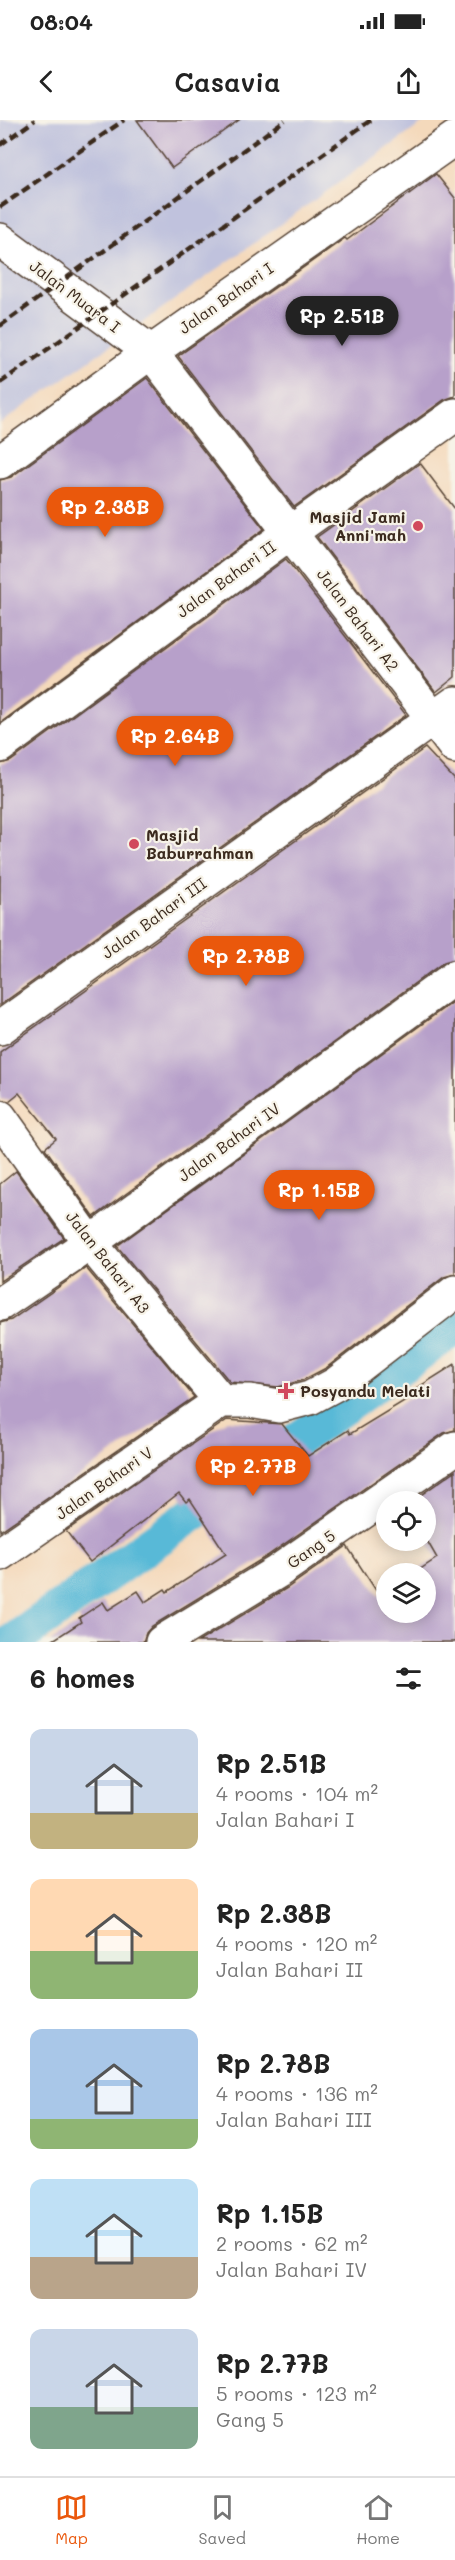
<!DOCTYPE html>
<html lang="en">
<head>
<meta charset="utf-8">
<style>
	:root { --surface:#fff; --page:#f2f2f2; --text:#222; --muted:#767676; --line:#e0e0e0; --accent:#ea580c }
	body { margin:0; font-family:Mali,sans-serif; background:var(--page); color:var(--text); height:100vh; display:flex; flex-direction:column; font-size:22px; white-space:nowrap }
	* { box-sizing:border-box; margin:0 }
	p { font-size:20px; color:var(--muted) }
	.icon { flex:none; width:33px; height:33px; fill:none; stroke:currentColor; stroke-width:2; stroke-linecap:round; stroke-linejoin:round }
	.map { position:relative; height:1522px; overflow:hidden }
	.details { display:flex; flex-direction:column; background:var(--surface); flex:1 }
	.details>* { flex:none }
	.buttons { position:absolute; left:376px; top:1371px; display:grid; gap:12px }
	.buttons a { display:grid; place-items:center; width:60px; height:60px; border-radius:50%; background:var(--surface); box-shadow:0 3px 15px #0003; font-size:30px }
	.price { position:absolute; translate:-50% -51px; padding:0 14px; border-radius:21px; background:var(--accent); color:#fff; font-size:20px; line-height:39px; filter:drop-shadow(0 2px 3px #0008) }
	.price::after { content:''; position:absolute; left:50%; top:36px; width:18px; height:14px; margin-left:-9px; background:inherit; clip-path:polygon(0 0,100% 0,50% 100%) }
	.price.current { background:#222; color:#fff }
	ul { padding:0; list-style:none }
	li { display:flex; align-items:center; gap:18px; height:150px; padding:0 30px }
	li span { display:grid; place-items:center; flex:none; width:168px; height:120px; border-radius:12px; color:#555 }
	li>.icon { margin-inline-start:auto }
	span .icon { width:72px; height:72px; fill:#fffc; stroke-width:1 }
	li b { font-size:26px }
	h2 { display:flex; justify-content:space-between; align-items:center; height:72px; padding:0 30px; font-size:26px }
	.status { display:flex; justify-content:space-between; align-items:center; height:42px; padding:0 30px; background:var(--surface); direction:ltr }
	.status svg { height:16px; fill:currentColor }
	header { display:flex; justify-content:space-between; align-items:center; height:78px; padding:0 30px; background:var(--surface); font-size:27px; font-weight:600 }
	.menu { display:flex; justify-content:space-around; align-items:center; height:84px; border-top:2px solid var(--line); background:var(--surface); font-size:16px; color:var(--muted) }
	.menu a { display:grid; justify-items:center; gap:3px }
	.menu .current { color:var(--accent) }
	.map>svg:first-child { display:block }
	.industrial { fill:#c0c2dd }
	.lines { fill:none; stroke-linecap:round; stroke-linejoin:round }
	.canal { stroke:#59b9d7; stroke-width:36 }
	.building { fill:#b7a0ca }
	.minor-casing { stroke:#574436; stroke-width:36 }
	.minor { stroke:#fff; stroke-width:33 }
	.rail { stroke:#3b2a1e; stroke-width:4.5; stroke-dasharray:9 4.5; stroke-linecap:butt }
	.poi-dot { fill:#d1495b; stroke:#f7f3e8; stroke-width:2 }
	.labels { text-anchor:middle; stroke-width:4.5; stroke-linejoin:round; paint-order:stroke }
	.street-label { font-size:16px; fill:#3b2a1e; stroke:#f7f3e8 }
	.poi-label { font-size:16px; font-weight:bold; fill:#3b2a1e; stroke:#f7f3e8; text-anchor:start }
</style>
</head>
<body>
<div class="status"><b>08:04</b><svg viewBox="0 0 49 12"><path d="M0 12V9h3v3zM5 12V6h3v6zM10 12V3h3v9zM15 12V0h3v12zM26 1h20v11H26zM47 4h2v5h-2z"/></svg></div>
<header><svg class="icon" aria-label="back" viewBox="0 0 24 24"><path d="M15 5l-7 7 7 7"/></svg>Casavia<svg class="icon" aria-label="share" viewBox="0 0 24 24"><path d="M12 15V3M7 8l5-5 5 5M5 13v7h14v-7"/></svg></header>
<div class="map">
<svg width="455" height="1522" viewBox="0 0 455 1522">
	<rect width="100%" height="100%" fill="#f7f3e8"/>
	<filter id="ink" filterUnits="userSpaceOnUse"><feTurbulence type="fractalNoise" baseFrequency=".0167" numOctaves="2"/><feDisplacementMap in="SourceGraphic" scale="12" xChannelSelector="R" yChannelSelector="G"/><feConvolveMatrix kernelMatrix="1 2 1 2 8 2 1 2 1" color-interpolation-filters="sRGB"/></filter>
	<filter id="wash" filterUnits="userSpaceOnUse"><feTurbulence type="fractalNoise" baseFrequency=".008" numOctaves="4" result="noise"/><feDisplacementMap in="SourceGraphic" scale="24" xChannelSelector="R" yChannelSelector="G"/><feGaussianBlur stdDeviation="1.35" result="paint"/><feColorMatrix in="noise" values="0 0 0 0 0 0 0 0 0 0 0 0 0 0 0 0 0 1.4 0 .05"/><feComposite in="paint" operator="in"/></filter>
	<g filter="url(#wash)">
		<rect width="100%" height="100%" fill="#f4d9bb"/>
		<path class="industrial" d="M0,0H427L0,304Z"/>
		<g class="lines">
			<path class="canal" d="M12,1522L455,1208"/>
		</g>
		<g id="blocks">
			<g class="building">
				<path d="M137,0H239L172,48Z"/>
				<path d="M436,54L455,78V276L444,280L294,387L178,236L345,118L347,120Z"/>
				<path d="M147,258L264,409L0,603V360L11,357Z"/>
				<path d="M420,343L455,389V557L436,572L317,417Z"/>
				<path d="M286,439L406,595L0,885V644L11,641Z"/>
				<path d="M425,628L455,660V839L444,842L94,1097L45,1028L56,1019L19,973L9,981L0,979V932Z"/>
				<path d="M455,880V1154L444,1157L326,1248L303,1260L278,1267L230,1262L117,1126Z"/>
				<path d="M16,1051L64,1118L0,1161V1064Z"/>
				<path d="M86,1148L194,1277L0,1411V1203L11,1200Z"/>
				<path d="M455,1244V1310L444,1313L267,1436L152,1506L146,1513L143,1522H50L81,1502L79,1498L103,1482L108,1490L138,1471L145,1482L165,1469L167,1472L226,1434L190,1379L186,1382L179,1373L90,1442L66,1411L227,1300L282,1304L308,1336L348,1310L350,1314L419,1272L417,1268Z"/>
				<path d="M455,1351V1522H198L287,1468L347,1426L379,1475L387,1470V1492H426V1454H413L437,1438L426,1419V1382H411Z"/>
			</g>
		</g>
	</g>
	<g filter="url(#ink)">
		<use href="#blocks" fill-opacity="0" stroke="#574436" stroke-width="1.5"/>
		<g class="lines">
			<defs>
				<g id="minor">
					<path d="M0,120L151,232L455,627"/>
					<path d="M0,342L151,232L455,18"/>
					<path d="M0,626L291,412L455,295"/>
					<path d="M0,908L455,583"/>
					<path d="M0,997L90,1123L221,1281"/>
					<path d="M0,1184L90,1123L455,857"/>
					<path d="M0,1434L221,1281H250L279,1286L310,1278L336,1264L455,1172"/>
					<path d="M162,1522L277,1452L455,1328"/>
				</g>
			</defs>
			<use href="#minor" class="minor-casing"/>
			<use href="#minor" class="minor"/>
			<g class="rail">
				<path d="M0,25L35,0"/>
				<path d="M0,87L124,0"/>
				<path d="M0,206L285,0"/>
				<path d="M0,263L371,0"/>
			</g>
		</g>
	</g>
	<g class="poi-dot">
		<circle cx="418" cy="406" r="6"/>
		<circle cx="134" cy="724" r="6"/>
		<path d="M283 1262h6v6h6v6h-6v6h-6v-6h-6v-6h6z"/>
	</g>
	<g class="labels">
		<g class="street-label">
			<text transform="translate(75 176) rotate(37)" y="6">Jalan Muara I</text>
			<text transform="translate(226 178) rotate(-35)" y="6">Jalan Bahari I</text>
			<text transform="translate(226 459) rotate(-36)" y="6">Jalan Bahari II</text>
			<text transform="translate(358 500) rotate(53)" y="6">Jalan Bahari A2</text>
			<text transform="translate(154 798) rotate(-36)" y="6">Jalan Bahari III</text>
			<text transform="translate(229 1022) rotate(-36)" y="6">Jalan Bahari IV</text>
			<text transform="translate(108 1142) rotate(52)" y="6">Jalan Bahari A3</text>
			<text transform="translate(104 1363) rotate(-35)" y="6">Jalan Bahari V</text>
			<text transform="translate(311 1429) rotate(-35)" y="6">Gang 5</text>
		</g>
		<g class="poi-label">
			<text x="406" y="403" text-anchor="end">Masjid Jami<tspan x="406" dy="18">Anni'mah</tspan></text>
			<text x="146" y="721">Masjid<tspan x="146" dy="18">Baburrahman</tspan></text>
			<text x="300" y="1277">Posyandu Melati</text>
		</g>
	</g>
</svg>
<div class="buttons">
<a><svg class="icon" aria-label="locate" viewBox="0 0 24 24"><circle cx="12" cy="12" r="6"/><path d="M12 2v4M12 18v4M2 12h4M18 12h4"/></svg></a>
<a><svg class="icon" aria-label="layers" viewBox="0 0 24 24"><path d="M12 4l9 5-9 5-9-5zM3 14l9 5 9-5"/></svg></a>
</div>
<b class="price current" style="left:342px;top:227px">Rp 2.51B</b>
<b class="price" style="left:105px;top:418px">Rp 2.38B</b>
<b class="price" style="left:175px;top:647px">Rp 2.64B</b>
<b class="price" style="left:246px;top:867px">Rp 2.78B</b>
<b class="price" style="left:319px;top:1101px">Rp 1.15B</b>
<b class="price" style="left:253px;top:1377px">Rp 2.77B</b>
</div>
<section class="details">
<h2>6 homes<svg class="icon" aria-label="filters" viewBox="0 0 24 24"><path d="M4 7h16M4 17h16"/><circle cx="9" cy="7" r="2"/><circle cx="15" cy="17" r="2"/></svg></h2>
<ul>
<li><span style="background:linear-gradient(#c9d6e8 70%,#c2b280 0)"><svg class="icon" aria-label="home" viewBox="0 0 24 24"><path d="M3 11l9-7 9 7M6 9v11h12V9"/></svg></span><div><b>Rp 2.51B</b><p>4 rooms · 104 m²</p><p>Jalan Bahari I</p></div></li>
<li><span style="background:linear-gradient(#ffd9b3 60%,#8fb573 0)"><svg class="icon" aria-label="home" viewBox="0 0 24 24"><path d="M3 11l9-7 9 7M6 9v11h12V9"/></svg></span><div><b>Rp 2.38B</b><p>4 rooms · 120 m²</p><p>Jalan Bahari II</p></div></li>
<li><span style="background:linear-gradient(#a9c7e8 75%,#8fb573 0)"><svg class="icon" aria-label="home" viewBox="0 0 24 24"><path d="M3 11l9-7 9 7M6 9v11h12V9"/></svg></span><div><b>Rp 2.78B</b><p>4 rooms · 136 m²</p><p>Jalan Bahari III</p></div></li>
<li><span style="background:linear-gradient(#bfe0f5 65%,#b9a48a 0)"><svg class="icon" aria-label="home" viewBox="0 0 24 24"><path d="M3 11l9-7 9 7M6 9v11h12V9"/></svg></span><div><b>Rp 1.15B</b><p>2 rooms · 62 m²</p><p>Jalan Bahari IV</p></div></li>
<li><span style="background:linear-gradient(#c9d6e8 65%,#7fa58c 0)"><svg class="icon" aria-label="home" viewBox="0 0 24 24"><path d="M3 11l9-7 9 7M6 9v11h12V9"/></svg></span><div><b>Rp 2.77B</b><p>5 rooms · 123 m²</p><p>Gang 5</p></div></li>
</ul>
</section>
<nav class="menu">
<a class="current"><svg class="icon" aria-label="map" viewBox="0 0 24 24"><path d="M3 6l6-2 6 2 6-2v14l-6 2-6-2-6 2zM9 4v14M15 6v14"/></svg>Map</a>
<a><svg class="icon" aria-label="saved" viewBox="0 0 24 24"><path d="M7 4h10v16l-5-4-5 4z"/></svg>Saved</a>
<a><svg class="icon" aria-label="home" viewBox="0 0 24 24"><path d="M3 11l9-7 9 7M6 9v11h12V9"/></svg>Home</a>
</nav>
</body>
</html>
